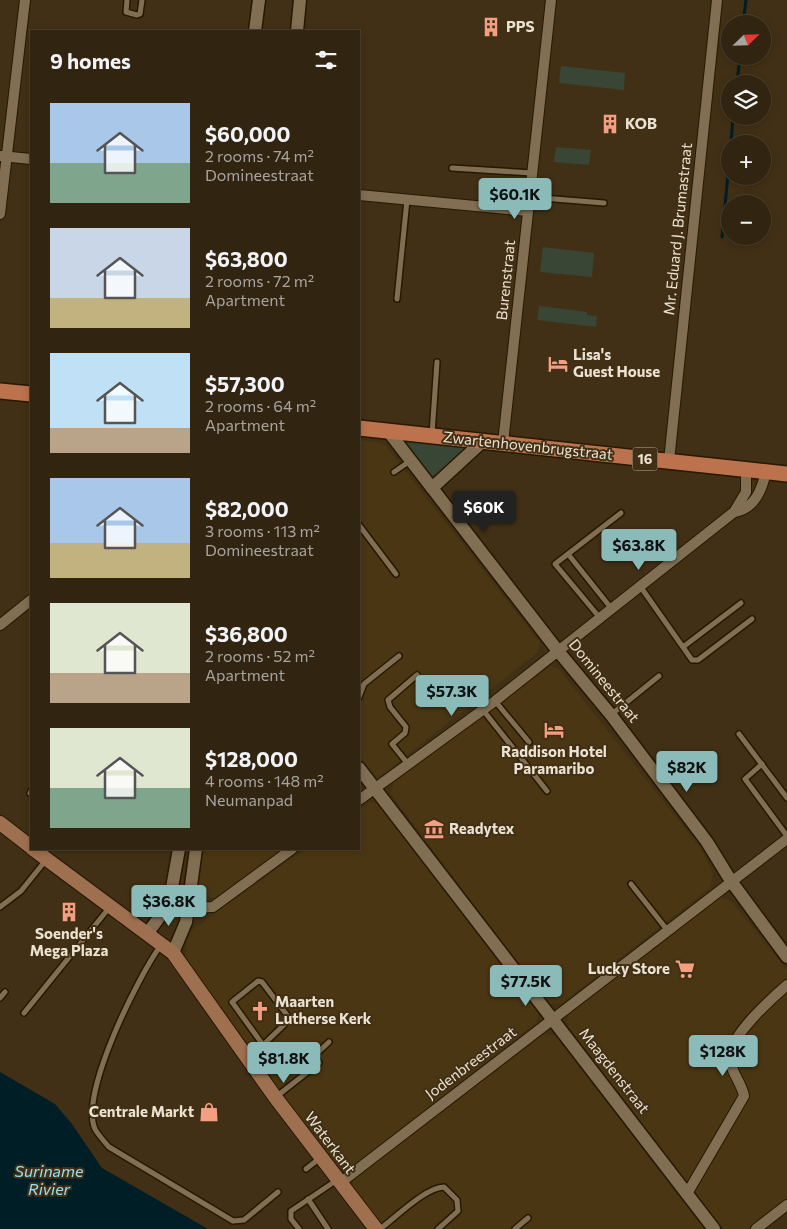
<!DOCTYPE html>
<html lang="en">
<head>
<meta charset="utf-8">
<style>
	:root { --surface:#312410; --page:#3d301e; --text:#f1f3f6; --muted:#a8a49f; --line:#4c4130; --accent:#8bbbb9 }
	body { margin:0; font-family:Commissioner,sans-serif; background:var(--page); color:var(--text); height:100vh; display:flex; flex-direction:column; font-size:19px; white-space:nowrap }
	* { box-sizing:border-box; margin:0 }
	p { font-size:16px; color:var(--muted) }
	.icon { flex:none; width:28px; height:28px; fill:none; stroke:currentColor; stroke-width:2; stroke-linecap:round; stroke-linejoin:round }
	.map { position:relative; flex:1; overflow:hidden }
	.details { position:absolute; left:30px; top:30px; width:330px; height:820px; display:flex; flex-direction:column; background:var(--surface); border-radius:0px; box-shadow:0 2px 8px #0003,0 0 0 1px var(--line) }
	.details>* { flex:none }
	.needle { width:32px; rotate:67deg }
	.tools { position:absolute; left:721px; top:15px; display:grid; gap:10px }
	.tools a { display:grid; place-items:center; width:50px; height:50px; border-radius:50%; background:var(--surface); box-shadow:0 2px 8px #0003,0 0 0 1px var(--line); font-size:25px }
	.price { position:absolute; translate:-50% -42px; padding:0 11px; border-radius:5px; background:var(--accent); color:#111; font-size:16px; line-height:32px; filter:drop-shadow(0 1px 2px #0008) }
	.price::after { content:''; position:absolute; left:50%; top:30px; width:15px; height:11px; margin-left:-8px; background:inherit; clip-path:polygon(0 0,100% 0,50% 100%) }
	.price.selected { background:#222; color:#fff }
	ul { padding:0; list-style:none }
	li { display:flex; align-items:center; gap:15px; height:125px; padding:0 20px }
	li span { display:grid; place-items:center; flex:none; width:140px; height:100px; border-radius:0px; color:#555 }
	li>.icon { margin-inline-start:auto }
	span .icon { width:60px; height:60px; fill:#fffc; stroke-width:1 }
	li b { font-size:21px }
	h2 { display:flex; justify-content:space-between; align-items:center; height:60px; padding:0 20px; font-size:21px }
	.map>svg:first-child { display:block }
	.built { fill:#4a3613 }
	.green { fill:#394636 }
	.water { fill:#001e26 }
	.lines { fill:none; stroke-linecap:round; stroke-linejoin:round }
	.stream { stroke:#001e26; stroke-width:3 }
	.service-casing { stroke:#271800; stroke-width:8 }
	.minor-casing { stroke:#271800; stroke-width:12 }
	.tertiary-casing { stroke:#271800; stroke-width:15 }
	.secondary-casing { stroke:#271800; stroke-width:16 }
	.primary-casing { stroke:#271800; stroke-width:18 }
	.service { stroke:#826f53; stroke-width:5 }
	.minor { stroke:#826f53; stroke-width:10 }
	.tertiary { stroke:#826f53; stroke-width:12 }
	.secondary { stroke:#9e7050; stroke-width:14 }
	.primary { stroke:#bb724d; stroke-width:15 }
	.labels { text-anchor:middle; stroke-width:4; stroke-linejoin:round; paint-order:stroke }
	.shield { fill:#413015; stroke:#b9ad99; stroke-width:1 }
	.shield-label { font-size:14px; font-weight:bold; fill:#ece2d2 }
	.poi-label { font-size:15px; font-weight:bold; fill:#ece2d2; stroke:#413015; text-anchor:start }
	.street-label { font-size:15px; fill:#ece2d2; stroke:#413015 }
	.water-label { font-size:16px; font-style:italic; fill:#96e0f5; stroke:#413015 }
</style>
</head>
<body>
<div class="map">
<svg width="787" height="1229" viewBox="0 0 787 1229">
	<rect width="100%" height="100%" fill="#413015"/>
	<g class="built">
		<path d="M359,440L377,442L386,446L540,643L538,652L377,779L359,756Z"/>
		<path d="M550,666L559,669L701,849L713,873L710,888L562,1003L548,1004L391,794L394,782Z"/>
		<path d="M369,802L378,803L539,1012L536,1023L347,1171L337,1169L190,970L186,958V941L192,930L305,849H359V810Z"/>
		<path d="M199,849H282L215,899L193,892Z"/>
		<path d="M720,897L732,902L787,970V1203L750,1229H723L567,1025L568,1012L714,898Z"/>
		<path d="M544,1034L556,1036L704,1229H383L354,1192L352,1181Z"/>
	</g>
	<g class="green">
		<path d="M561,66L625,73L624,90L559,83Z"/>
		<path d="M556,147L591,150L589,165L554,162Z"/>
		<path d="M543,247L594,253L592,277L540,272Z"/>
		<path d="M539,306L587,312V315L597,316L596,327L537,320Z"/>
		<path d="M405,440L468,447L432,477Z"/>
	</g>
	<path class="water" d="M0,1072L55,1104L72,1124L102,1168L208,1229H0Z"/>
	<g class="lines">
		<g class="stream">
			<path d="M743,24L746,0"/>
			<path d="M737,84L740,56"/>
			<path d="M731,144L733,116"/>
			<path d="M722,237L730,153"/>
		</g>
		<defs>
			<g id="service">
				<path d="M127,0L126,12L137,15L140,14L142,0"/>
				<path d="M452,168L532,173"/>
				<path d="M530,197L604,203"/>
				<path d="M397,299L407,200"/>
				<path d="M432,434L437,362"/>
				<path d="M394,472L410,461"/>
				<path d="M359,525L396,574"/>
				<path d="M568,554L611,608"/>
				<path d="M640,586L692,660H698L752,619"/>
				<path d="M600,618L555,564L621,513"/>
				<path d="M683,647L741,603"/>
				<path d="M359,697L364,684L399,656"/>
				<path d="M495,701L529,742"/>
				<path d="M483,710L547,791"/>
				<path d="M612,714L659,676"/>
				<path d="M739,734L787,798"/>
				<path d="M408,764L392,744L405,733L406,727L390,707L388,700L417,675"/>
				<path d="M762,764L745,779L787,836"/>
				<path d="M30,793L31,791"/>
				<path d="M631,884L668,931"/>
				<path d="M0,907L21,891L46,860"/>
				<path d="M161,945C139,975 79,1094 95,1129C98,1135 105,1142 109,1147L233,1221L244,1220L278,1192"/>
				<path d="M258,981L262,982L290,1019L263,1045L232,1002Z"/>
				<path d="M0,998L5,992"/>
				<path d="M24,1013L109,908"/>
				<path d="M248,1058L263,1045"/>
				<path d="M277,1096L319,1063L315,1055L329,1042"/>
				<path d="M306,1169L320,1158"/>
				<path d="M308,1199L328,1229"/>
				<path d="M299,1229L291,1219V1211L337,1180"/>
				<path d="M380,1229C395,1218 426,1187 444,1187L457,1200L458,1211L438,1229"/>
				<path d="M515,1229L528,1218"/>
			</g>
			<g id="minor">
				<path d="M1,156L31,159"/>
				<path d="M359,195L528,211"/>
				<path d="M0,214L25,0"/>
				<path d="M503,443L551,0"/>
				<path d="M669,461L717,0"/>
				<path d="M734,512C755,509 762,489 766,472"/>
				<path d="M0,625L31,600"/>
				<path d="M359,800L495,701L734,512L746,492V470"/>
				<path d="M169,904L189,908L213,907L292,849"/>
				<path d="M340,1183L787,839"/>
				<path d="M688,1192L744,1096C742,1083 729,1070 730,1056C730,1036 772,998 787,985"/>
				<path d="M756,1229L787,1205"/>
			</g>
			<g id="tertiary">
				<path d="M255,31L259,0"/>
				<path d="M297,31L300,0"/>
				<path d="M388,431L558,651L611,715L707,842L731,881L787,957"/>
				<path d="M432,488L483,441"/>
				<path d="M359,768L714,1229"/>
				<path d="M147,934L169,904L179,849"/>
				<path d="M173,953L186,922L196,849"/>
			</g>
			<g id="secondary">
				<path d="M0,823L31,847"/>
				<path d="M33,849L173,953L275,1097L376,1229"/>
			</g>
			<g id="primary">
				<path d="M0,391L31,394"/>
				<path d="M359,428L787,474"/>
			</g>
		</defs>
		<use href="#service" class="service-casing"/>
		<use href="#minor" class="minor-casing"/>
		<use href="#tertiary" class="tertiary-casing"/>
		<use href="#secondary" class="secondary-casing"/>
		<use href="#primary" class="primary-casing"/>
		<use href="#service" class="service"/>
		<use href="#minor" class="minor"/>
		<use href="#tertiary" class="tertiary"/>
		<use href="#secondary" class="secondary"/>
		<use href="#primary" class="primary"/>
	</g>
	<defs>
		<symbol id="building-bare" viewBox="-9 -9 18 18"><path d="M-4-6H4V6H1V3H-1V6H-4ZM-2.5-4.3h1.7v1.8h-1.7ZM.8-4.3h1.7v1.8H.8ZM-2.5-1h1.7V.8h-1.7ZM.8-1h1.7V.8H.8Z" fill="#f39f82" stroke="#413015" stroke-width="2.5" paint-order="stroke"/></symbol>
		<symbol id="hotel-bare" viewBox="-9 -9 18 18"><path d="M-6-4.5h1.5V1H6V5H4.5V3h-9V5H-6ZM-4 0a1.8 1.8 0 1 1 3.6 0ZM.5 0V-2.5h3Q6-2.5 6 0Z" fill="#f39f82" stroke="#413015" stroke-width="2.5" paint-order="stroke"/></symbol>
		<symbol id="museum-bare" viewBox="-9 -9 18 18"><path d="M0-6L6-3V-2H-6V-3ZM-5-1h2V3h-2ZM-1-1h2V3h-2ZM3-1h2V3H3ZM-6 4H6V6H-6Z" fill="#f39f82" stroke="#413015" stroke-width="2.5" paint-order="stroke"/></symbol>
		<symbol id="supermarket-bare" viewBox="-9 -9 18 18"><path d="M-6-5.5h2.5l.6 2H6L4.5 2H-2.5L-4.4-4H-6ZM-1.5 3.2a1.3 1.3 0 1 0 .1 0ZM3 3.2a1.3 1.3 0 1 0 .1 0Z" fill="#f39f82" stroke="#413015" stroke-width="2.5" paint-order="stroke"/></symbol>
		<symbol id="church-bare" viewBox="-9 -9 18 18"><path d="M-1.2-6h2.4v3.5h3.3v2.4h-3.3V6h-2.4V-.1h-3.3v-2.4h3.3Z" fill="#f39f82" stroke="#413015" stroke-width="2.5" paint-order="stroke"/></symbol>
		<symbol id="shop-bare" viewBox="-9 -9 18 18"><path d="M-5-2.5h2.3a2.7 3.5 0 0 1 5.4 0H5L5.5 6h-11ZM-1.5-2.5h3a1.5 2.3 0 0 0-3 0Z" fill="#f39f82" stroke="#413015" stroke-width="2.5" paint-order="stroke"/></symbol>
	</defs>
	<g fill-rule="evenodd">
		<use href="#building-bare" x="477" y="13" width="28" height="28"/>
		<use href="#building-bare" x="596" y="110" width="28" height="28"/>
		<use href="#hotel-bare" x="544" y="350" width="28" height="28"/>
		<use href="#hotel-bare" x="540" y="716" width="28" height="28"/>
		<use href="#museum-bare" x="420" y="815" width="28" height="28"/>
		<use href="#building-bare" x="55" y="898" width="28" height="28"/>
		<use href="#supermarket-bare" x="671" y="955" width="28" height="28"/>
		<use href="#church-bare" x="246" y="997" width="28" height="28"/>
		<use href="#shop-bare" x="195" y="1098" width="28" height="28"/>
	</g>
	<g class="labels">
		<rect class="shield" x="632.5" y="447.5" width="25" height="23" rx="4"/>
		<g class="shield-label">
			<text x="645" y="464">16</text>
		</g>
		<g class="poi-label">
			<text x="506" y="32">PPS</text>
			<text x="625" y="129">KOB</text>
			<text x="573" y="360">Lisa's<tspan x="573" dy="17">Guest House</tspan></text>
			<text x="554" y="757" text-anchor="middle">Raddison Hotel<tspan x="554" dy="17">Paramaribo</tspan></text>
			<text x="449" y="834">Readytex</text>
			<text x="69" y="939" text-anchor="middle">Soender's<tspan x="69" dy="17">Mega Plaza</tspan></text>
			<text x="670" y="974" text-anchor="end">Lucky Store</text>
			<text x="275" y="1007">Maarten<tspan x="275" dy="17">Lutherse Kerk</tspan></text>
			<text x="194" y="1117" text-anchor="end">Centrale Markt</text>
		</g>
		<g class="street-label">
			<text transform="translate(678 229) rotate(-84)" y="5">Mr. Eduard J. Brumastraat</text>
			<text transform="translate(506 280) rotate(-84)" y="5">Burenstraat</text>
			<text transform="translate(528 446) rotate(6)" y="5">Zwartenhovenbrugstraat</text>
			<text transform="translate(604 681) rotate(51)" y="5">Domineestraat</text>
			<text transform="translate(471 1063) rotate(-37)" y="5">Jodenbreestraat</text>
			<text transform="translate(614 1071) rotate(52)" y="5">Maagdenstraat</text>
			<text transform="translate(330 1143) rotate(53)" y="5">Waterkant</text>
		</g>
		<g class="water-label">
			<text x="49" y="1177">Suriname<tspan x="49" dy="18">Rivier</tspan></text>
		</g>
	</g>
</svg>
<div class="tools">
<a><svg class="needle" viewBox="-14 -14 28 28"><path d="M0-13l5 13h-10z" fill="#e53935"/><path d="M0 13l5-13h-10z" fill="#a8a49f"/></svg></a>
<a><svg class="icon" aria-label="layers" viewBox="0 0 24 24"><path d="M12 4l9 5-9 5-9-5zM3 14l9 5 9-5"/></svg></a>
<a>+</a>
<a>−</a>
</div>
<b class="price" style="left:515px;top:220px">$60.1K</b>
<b class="price selected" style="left:484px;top:533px">$60K</b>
<b class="price" style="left:639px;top:571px">$63.8K</b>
<b class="price" style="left:452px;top:717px">$57.3K</b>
<b class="price" style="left:687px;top:793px">$82K</b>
<b class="price" style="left:169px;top:927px">$36.8K</b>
<b class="price" style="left:526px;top:1007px">$77.5K</b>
<b class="price" style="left:723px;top:1077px">$128K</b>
<b class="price" style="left:284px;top:1084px">$81.8K</b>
<section class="details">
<h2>9 homes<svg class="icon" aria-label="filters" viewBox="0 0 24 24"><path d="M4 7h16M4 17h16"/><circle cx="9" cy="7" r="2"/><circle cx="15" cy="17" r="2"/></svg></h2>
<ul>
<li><span style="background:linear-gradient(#a9c7e8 60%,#7fa58c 0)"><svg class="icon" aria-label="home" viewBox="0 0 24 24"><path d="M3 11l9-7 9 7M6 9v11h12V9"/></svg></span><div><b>$60,000</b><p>2 rooms · 74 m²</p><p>Domineestraat</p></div></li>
<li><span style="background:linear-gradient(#c9d6e8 70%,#c2b280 0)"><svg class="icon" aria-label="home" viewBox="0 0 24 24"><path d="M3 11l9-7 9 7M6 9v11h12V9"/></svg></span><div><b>$63,800</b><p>2 rooms · 72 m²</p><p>Apartment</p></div></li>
<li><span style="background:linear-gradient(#bfe0f5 75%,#b9a48a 0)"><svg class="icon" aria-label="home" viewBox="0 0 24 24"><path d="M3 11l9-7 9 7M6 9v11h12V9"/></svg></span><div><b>$57,300</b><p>2 rooms · 64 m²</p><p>Apartment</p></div></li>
<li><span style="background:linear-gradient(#a9c7e8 65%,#c2b280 0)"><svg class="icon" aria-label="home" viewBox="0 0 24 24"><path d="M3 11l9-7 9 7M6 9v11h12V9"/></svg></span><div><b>$82,000</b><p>3 rooms · 113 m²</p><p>Domineestraat</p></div></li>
<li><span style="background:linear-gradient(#dfe7d0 70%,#b9a48a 0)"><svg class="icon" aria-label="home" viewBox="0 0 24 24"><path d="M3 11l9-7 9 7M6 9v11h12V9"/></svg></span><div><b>$36,800</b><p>2 rooms · 52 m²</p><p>Apartment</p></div></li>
<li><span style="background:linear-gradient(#dfe7d0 60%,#7fa58c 0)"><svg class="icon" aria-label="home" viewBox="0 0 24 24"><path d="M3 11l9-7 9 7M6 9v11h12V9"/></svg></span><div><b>$128,000</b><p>4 rooms · 148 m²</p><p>Neumanpad</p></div></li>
</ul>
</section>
</div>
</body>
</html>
